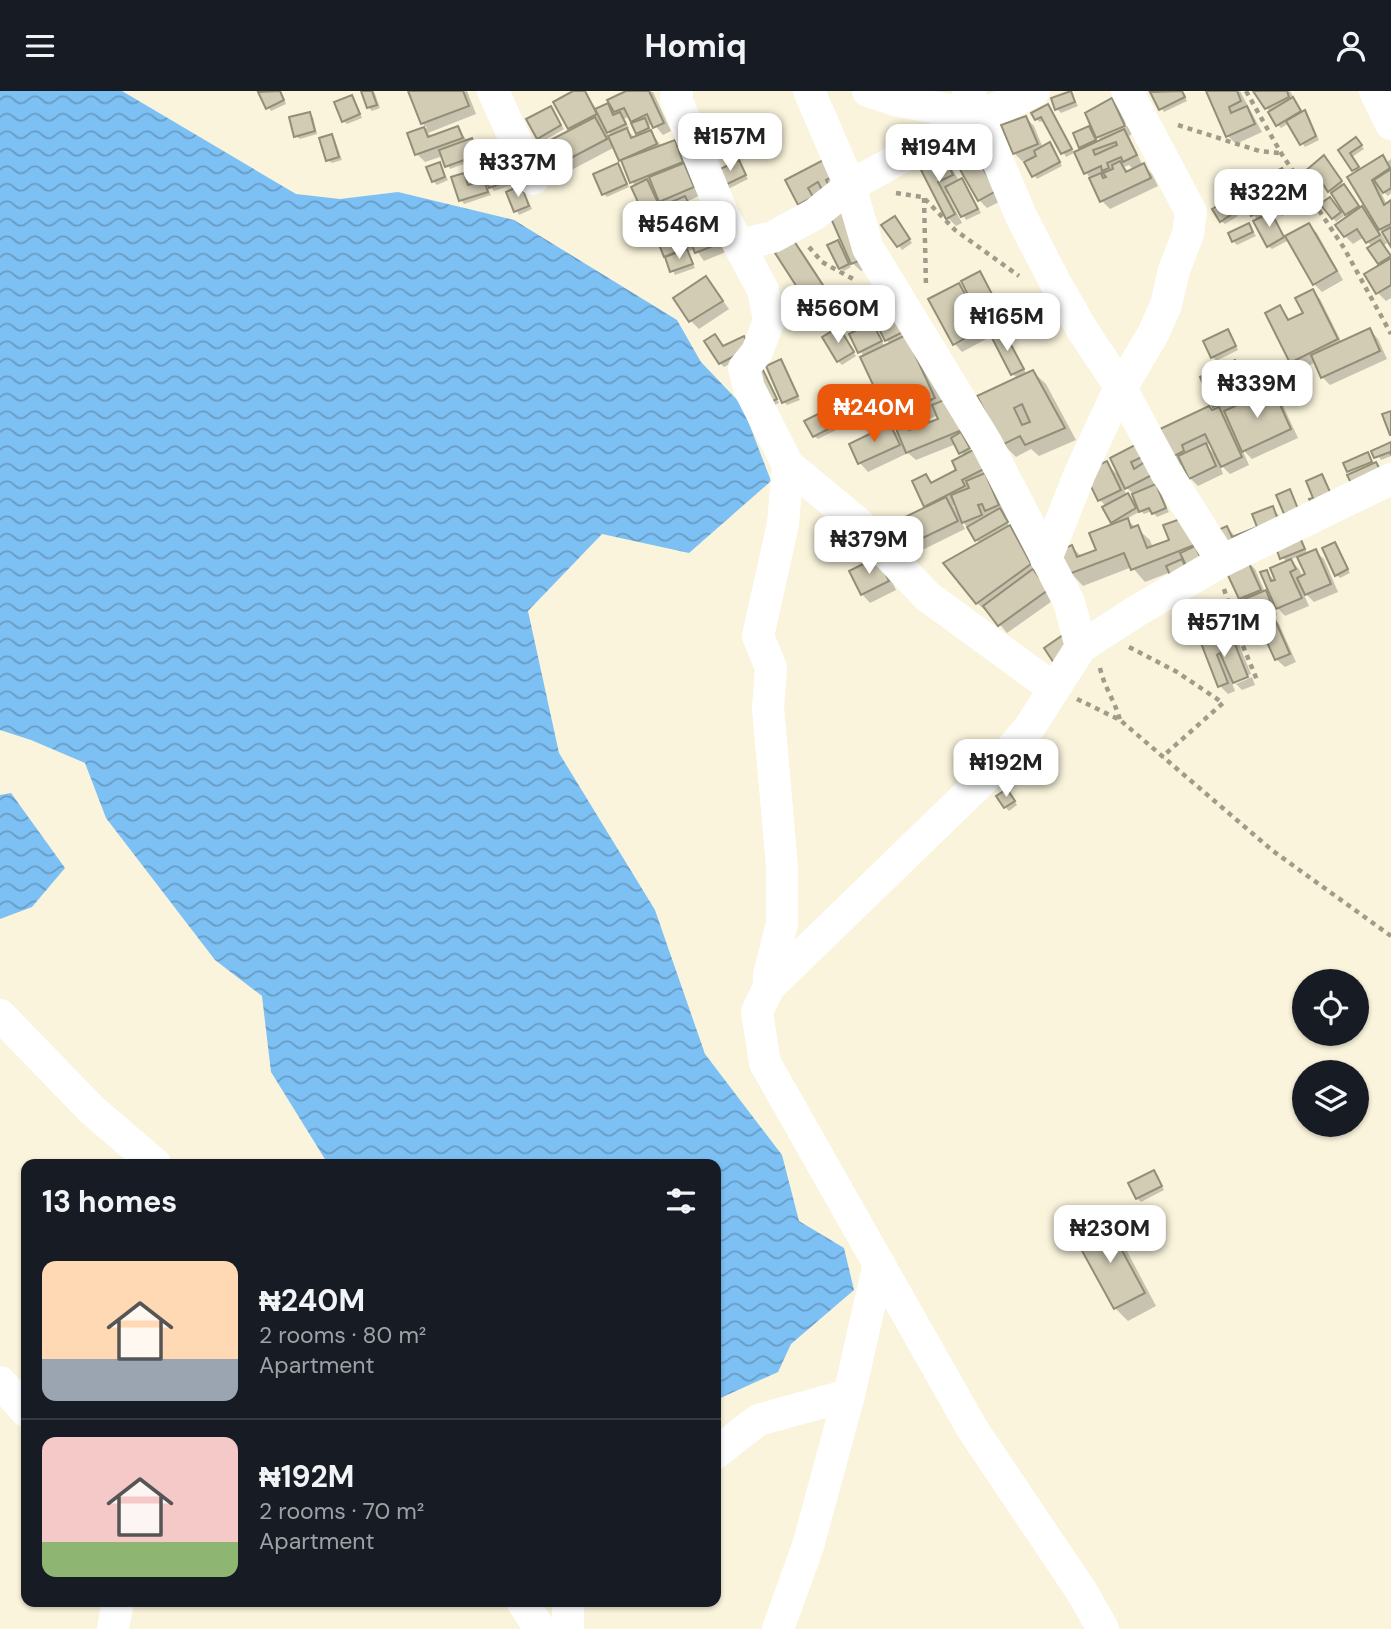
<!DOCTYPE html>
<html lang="en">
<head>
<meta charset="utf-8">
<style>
	:root { --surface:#171b24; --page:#242831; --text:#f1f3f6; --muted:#9ea1a6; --line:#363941; --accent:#ea580c }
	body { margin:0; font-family:"DM Sans",sans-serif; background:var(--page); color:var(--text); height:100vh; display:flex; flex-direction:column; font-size:26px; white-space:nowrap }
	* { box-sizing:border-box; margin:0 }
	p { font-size:23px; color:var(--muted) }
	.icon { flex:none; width:38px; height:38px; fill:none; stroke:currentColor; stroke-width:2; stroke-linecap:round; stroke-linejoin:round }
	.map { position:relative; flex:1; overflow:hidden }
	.drawer { position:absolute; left:21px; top:1068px; width:700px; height:448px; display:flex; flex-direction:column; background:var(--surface); border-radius:14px; box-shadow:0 2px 5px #0004 }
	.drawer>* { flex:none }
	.fabs { position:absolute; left:1292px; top:878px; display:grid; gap:14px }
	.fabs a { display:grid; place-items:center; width:77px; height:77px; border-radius:50%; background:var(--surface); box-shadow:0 2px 5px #0004; font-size:35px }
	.price { position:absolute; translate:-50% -60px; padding:0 16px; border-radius:14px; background:#fff; color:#222; font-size:23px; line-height:46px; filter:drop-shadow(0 2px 4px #0008) }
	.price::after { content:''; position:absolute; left:50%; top:42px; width:21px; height:16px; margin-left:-10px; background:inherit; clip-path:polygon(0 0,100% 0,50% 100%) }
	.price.active { background:var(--accent); color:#fff }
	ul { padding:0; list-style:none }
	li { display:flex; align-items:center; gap:21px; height:175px; padding:0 21px }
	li+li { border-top:2px solid var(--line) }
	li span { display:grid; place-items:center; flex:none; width:196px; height:140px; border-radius:14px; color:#555 }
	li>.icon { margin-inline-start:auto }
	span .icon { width:84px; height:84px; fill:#fffc; stroke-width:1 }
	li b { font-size:30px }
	h2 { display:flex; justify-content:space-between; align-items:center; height:84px; padding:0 21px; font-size:30px }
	header { display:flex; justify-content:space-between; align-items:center; height:91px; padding:0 21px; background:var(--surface); font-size:32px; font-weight:700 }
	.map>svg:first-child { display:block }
	.water { fill:url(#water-waves) }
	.shadow { fill:#0003; fill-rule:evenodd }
	.building { fill:#d2ccb4; stroke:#938e77; stroke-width:2; fill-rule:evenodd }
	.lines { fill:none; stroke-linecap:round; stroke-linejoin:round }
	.path { stroke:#a09c8a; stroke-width:4.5; stroke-dasharray:5 5; stroke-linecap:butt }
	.minor { stroke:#fff; stroke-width:32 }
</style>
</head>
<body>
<header><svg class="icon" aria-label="menu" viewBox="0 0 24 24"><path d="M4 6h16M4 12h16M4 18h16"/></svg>Homiq<svg class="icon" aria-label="person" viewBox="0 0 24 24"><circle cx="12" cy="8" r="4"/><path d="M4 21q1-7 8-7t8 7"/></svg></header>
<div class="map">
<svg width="1391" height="1538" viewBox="0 0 1391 1538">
	<defs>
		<pattern id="water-waves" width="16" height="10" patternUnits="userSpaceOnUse" patternTransform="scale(1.75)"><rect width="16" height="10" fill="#7dc0f4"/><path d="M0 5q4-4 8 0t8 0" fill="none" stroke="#679cc5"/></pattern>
	</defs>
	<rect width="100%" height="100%" fill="#faf4dc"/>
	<g class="water">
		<path d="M0,0H122L296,103L340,108L398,101L514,129L677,229L701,271L742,314L771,390L689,462L602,443L528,520L559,662L655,819L705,963L782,1064L799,1130L844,1157L854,1199L791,1253L778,1281L716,1309V1073H328L271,981L262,905L215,869L106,727L85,672L31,649L0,639Z"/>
		<path d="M11,702L65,777L32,816L0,828V704Z"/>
	</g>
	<g class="shadow">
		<path d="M264,0H281L286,13L271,20L260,2Z"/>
		<path d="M363,0H374L380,17L372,20L368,16Z"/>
		<path d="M410,0H467L476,23L428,42L432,46L458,37L468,51L471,49L475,53L480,67L450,78L443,65L425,71L417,63L409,43L427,37L422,32Z"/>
		<path d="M577,0H584L597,19L608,14L615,22L610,9L630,0L653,1L671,40L663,44L653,32L649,34L652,42L661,55L674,51L682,59L701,104L688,110L698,125L728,160L704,170L695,157L687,161L695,177L675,184L660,152L664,151L653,140L636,95L632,91L615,56L560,85L551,77L571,40L556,11ZM630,25L640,45L635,47L626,38L629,37L624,28ZM605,37L612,45L609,47ZM686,137L692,151L684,143L664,151L663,148Z"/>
		<path d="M1156,0H1182L1187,10L1164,21L1152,2Z"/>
		<path d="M1208,0H1240L1262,41L1236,53L1228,45Z"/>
		<path d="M1256,0H1290L1302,22L1304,21L1308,24L1319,49L1305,56L1289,32L1281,37L1278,34Z"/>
		<path d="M1071,1L1078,15L1061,22L1057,18Z"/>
		<path d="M352,6L362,27L347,33L343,30Z"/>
		<path d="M1112,10L1120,18L1127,32L1099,44V47L1097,45Z"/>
		<path d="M1048,15L1074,62L1066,66L1045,29L1040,31L1036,28Z"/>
		<path d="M550,17L564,38L542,51L538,47Z"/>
		<path d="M309,23L313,26L317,43L300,48L296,45Z"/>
		<path d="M1026,27L1034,35L1043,57H1053L1062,75L1037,88L1025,69L1022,70L1014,62Z"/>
		<path d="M1128,35L1132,43L1129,45L1142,73L1152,83L1158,95L1110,118L1102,110L1076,62L1083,59L1081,56L1089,37L1098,52L1102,50L1099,47ZM1129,74L1134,79L1128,80L1124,76Z"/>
		<path d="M332,45L335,49L342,69L332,72L328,69Z"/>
		<path d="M1360,52L1364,58L1352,66L1361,80L1383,66L1387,71L1391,68V102L1388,105L1379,97L1387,114L1391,112V152L1385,143L1377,137L1387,152L1383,155L1391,166V207L1386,210L1378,202L1382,174L1372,156L1364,146L1353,153L1345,145L1349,126L1323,90L1316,97L1312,94L1327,70L1360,118L1362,117L1372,128L1357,82L1340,59Z"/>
		<path d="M969,55L977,63L1003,109L987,117L979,109Z"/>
		<path d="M502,66L505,69L514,93L494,100L491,96Z"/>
		<path d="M828,68L836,104L808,121L799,113L787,90Z"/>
		<path d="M944,69L952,77L959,90L962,89L965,93L981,122L966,129L950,102L947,103L962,132L956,135L948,127L924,79Z"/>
		<path d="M738,71L748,88L726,99L716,81Z"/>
		<path d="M439,73L448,89L437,94L433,90Z"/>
		<path d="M617,74L629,96L607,106L604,103Z"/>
		<path d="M1281,79L1289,87L1303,115L1282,125L1274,117L1258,90Z"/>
		<path d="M464,84L470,95L484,91L491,104L464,113L461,109Z"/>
		<path d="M1255,96L1285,147L1309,134L1317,142L1343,189L1322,201L1314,193L1289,149L1272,158L1268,155L1258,130L1241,103Z"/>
		<path d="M524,100L532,118L519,124L508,102Z"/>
		<path d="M1334,112L1344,125L1336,131L1333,127Z"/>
		<path d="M1231,114L1238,125L1225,133L1221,130Z"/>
		<path d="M898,131L912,152L902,159L884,134Z"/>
		<path d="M1249,134L1256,145L1237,154L1233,150Z"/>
		<path d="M837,151L851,176L844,180L840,177Z"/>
		<path d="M794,152L802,160L841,220L824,231L816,223Z"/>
		<path d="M850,167L873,175L861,180L848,168Z"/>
		<path d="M980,182L1010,237L1003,240L1027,284L1033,281L1046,293L1076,349L1039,365L1031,358L1016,366L1003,353L1018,288L1013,283L994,245L986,237L990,246L962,261L954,252L959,194L969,205Z"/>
		<path d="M706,187L729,218L699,238L691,230Z"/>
		<path d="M1312,200L1320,208L1342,252L1370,239L1378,248L1387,268L1330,294L1322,286L1316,271L1300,279L1292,271L1267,223L1280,217L1291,230L1305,222Z"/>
		<path d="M894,222L918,259L943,311L969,347L965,349L972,362L975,361L1005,422L1009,436L1022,449L1055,508L1007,542L991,523L990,524L977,512L980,453L960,427L962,426L956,412L953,414L965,438L912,464L904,456L927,418L914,391L926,385L933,392L958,380L965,366L956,353L916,369L908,362L868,381L860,372L851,354L890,336L902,347L899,335L891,327L864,266L851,244L872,233L885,256L891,253L886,249ZM938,324L940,329L912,340L909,337Z"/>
		<path d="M839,238L856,265L842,274L838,270Z"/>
		<path d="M1228,240L1238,259L1216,270L1213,266Z"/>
		<path d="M723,257L753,261L724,276L720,272Z"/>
		<path d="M780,270L800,309L787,314L784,311Z"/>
		<path d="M1235,271L1240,280L1230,284L1225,276Z"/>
		<path d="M762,279L779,312L770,316Z"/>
		<path d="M1216,280L1226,293L1251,282L1259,290L1265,303L1272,300L1280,308L1298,347L1252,368L1242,358L1249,374L1230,383L1219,372L1223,383L1198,395L1190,387L1183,373L1175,377L1167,369L1213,320L1218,318L1215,315ZM1211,352L1217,366L1206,354Z"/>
		<path d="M828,320L838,338L818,348L814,345Z"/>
		<path d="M1391,353V365L1381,369L1379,366H1375L1373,361Z"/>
		<path d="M1135,356L1169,421L1157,426L1152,420L1144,423L1141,420L1126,428L1150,449L1153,457L1180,458V462L1203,453L1207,480L1171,481L1145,491L1132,476L1083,495L1071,482L1072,456L1082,466L1098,460L1115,434L1107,416L1100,409L1106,372L1120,386ZM1121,391L1135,405L1140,419L1138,420L1131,408L1127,405Z"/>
		<path d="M1272,417L1301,448L1308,464L1315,460L1324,468L1338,501L1314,511L1302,499L1309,515L1285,525L1272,511L1277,524L1272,526L1279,533L1296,571L1285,576L1276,568L1260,531L1255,532L1252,529L1245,512L1240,507L1247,470L1255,478L1265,501L1274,510L1266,481L1279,494L1287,472L1278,458L1235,467L1227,437L1236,446L1259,437ZM1299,465L1307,484L1303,486L1299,478L1290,469Z"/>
		<path d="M1335,453L1350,482L1340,487L1337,484Z"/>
		<path d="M885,477L896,499L870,512L862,503Z"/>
		<path d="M1230,543L1238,551L1251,583L1236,589V593L1230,587L1235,600L1228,603L1220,595L1203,553Z"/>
		<path d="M1252,586L1255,594L1242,599L1236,593Z"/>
		<path d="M1011,703L1017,714L1009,720L1005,716Z"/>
		<path d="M1154,1081L1164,1099L1141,1111L1137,1107Z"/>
		<path d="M1106,1133L1119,1145L1156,1215L1128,1230L1115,1217Z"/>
	</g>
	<g class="building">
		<path d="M280,0L284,9L266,18L258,1Z"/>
		<path d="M361,0H372L377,14L367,17Z"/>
		<path d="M408,0H463L469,15L421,33Z"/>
		<path d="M573,0H585L597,23L568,38L553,11Z"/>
		<path d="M626,0H649L664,32L653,37L647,23L631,31L624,17L614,21L607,9Z"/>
		<path d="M1071,0L1075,11L1055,19L1051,7Z"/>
		<path d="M1182,0L1185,6L1159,19L1150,1Z"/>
		<path d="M1206,0H1237L1241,10L1229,16L1231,22L1247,15L1255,33L1226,46Z"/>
		<path d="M1253,0H1287L1289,6L1265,18Z"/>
		<path d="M352,4L360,23L342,31L334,11Z"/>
		<path d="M1293,6L1301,20L1276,35L1268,21Z"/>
		<path d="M1112,7L1125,35L1096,47L1085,22Z"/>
		<path d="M608,12L613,24L620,21L626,33L607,42L595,18Z"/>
		<path d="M1048,13L1072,58L1061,63L1041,26L1035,29L1031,22Z"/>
		<path d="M551,15L561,34L537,48L526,28Z"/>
		<path d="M1305,19L1316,45L1300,54L1286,30Z"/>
		<path d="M310,21L315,40L294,46L289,26Z"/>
		<path d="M1026,25L1038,53L1013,63L1001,34Z"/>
		<path d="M595,26L607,48L550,78L539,55Z"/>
		<path d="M645,27L649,37L636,43L631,32Z"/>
		<path d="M458,35L463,47L415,64L407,42L424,36L428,46Z"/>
		<path d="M1089,35L1096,49L1079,57L1073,42Z"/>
		<path d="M627,37L631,47L651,39L657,53L619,70L608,45Z"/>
		<path d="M1124,38L1137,64L1123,71L1121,66L1107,72L1109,77L1102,80L1101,75L1084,83L1074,61ZM1116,51L1117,54L1095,64L1093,59Z"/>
		<path d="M332,43L339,66L326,70L319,47Z"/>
		<path d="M1356,46L1362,54L1350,62L1359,76L1352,80L1338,59Z"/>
		<path d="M472,47L478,64L445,76L439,59Z"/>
		<path d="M675,49L683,71L630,92L621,69Z"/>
		<path d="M1050,51L1060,71L1032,86L1024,71L1036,65L1034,60Z"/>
		<path d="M969,53L996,100L978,110L951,63Z"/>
		<path d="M502,64L511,89L489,97L480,71Z"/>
		<path d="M1324,64L1342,90L1328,101L1319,87L1311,95L1303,82Z"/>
		<path d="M1383,64L1390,77L1372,89L1384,114L1391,109V133L1379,139L1347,86Z"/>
		<path d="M829,66L838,83L826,89L829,95L822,99L818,91L808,97L813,106L798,114L785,89Z"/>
		<path d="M945,67L953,84L938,91L955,123L946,128L921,79Z"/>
		<path d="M739,69L746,84L721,96L714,81Z"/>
		<path d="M1120,70L1126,81L1144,72L1151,87L1100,111L1089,87L1101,82L1103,87L1106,86L1103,82L1113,78L1112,74Z"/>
		<path d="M440,71L445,86L432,91L426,76Z"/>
		<path d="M618,72L627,93L602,104L593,83Z"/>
		<path d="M684,72L694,96L659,111L649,86Z"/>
		<path d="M1282,77L1296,106L1272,118L1265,103L1279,96L1274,86L1271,88L1274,95L1262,101L1256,90Z"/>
		<path d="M1391,78V97L1383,102L1374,89Z"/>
		<path d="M464,82L468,94L484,89L488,101L459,110L451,86Z"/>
		<path d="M962,87L978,118L961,126L945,96Z"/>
		<path d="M647,88L660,116L685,105L694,123L652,141L631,96Z"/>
		<path d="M1344,93L1359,115L1345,124L1331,102Z"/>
		<path d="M521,94L529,115L514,121L506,101Z"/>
		<path d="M1256,94L1268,117L1251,125L1239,103Z"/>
		<path d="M1330,106L1341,121L1332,128L1320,113Z"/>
		<path d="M1228,109L1235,121L1220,131L1212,118Z"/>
		<path d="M1362,115L1380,144L1366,152L1357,138L1344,146L1335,134Z"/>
		<path d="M707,119L721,152L695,162L681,130Z"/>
		<path d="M845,119L866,167L851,173L830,125Z"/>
		<path d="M1271,121L1284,146L1267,156L1253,130Z"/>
		<path d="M895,125L910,148L897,156L881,134Z"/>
		<path d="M1249,132L1253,141L1232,151L1228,142Z"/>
		<path d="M1309,132L1337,180L1313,194L1285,145Z"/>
		<path d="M1391,136V156L1382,141Z"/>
		<path d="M684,141L690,155L664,166L658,151Z"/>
		<path d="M838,149L849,173L839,178L827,154Z"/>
		<path d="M1380,149L1391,165L1378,173L1367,157Z"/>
		<path d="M794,150L834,211L815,224L775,162Z"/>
		<path d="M687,158L693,173L670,181L665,166Z"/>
		<path d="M1391,167V194L1376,203L1364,183Z"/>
		<path d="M980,180L994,207L974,216L961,190Z"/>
		<path d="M706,185L723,210L689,231L673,207Z"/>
		<path d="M959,192L983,237L953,254L928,208Z"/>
		<path d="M1313,198L1338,248L1290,272L1265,222L1280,214L1288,229L1303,222L1295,207Z"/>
		<path d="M996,208L1008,233L989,242L977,218Z"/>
		<path d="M895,220L905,240L885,250L875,230Z"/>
		<path d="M872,231L882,250L858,262L849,243Z"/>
		<path d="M839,236L854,261L837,271L822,246Z"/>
		<path d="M1370,237L1380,260L1321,287L1311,264Z"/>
		<path d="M1228,238L1236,255L1211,267L1203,250Z"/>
		<path d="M1003,239L1024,278L1011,284L991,245Z"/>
		<path d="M715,243L723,255L744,245L750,257L719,273L704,250Z"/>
		<path d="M906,244L935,307L889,328L860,266Z"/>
		<path d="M781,268L798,305L782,312L766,275Z"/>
		<path d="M1235,269L1238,276L1225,281L1222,275Z"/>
		<path d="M762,277L777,308L765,314L751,282Z"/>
		<path d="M1216,278L1223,293L1251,280L1258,296L1213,316L1200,286Z"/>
		<path d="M1033,279L1065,337L1025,354L1020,345L1002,354L977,305ZM1022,313L1030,331L1022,334L1014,317Z"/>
		<path d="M1273,298L1291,338L1242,361L1224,320Z"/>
		<path d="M949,307L962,339L906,362L895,335L905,330L909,339L938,328L932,314Z"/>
		<path d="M1209,315L1212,319L1219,316L1242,366L1221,376L1205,343L1182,354L1184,360L1174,365L1160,338Z"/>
		<path d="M828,318L836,334L813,346L804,330Z"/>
		<path d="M1391,320V344H1390L1382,323Z"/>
		<path d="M890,333L900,354L858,373L849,353Z"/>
		<path d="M961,341L970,357L959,363L951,347Z"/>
		<path d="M1391,351V364L1390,361L1374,367L1371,360Z"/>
		<path d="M1206,352L1216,375L1189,388L1178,365Z"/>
		<path d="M1135,354L1142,366L1131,371L1134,378L1145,371L1152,384L1125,398L1110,367Z"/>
		<path d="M975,358L984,378L962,389L965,395L924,416L912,390L926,383L931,392L956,379L952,370Z"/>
		<path d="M1368,361L1372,371L1347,381L1343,372Z"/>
		<path d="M1107,370L1121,399L1098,410L1084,381Z"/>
		<path d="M1376,371L1384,386L1355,400L1347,384Z"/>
		<path d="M985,382L999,414L985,420L982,413L978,414L982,424L962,432L951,404L969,397L966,390Z"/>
		<path d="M1322,383L1334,410L1314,418L1309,408L1313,407L1306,390Z"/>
		<path d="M1156,393L1166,417L1152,423L1149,417L1139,421L1132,403Z"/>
		<path d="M1290,398L1298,418L1284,423L1276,404Z"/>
		<path d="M1128,402L1136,417L1111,432L1102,416Z"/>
		<path d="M946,406L958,430L902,457L891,433Z"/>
		<path d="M1273,415L1281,438L1225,459L1218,439L1227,435L1232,446L1257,436L1252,423Z"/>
		<path d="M1000,417L1008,431L975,450L967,436Z"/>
		<path d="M1186,426L1197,453L1131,479L1124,462L1069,483L1060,459L1072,454L1077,466L1096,459L1089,442L1128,427L1131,437L1138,434L1147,457L1169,449L1163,434Z"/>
		<path d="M1010,434L1031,473L976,513L943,472Z"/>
		<path d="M1298,442L1305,458L1280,468L1276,457Z"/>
		<path d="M1335,451L1348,478L1335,485L1322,457Z"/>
		<path d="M1195,455L1205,476L1190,483L1180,462Z"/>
		<path d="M1316,458L1331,493L1305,504L1297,487L1305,483L1297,466Z"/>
		<path d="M877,466L889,490L861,504L849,480Z"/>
		<path d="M1182,468L1189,484L1173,491L1166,475Z"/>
		<path d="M1247,468L1261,499L1239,508L1225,478Z"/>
		<path d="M1291,468L1296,478L1290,481L1302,507L1276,518L1260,481L1267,479L1271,490L1275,489L1270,477Z"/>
		<path d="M1033,478L1048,499L998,535L983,515Z"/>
		<path d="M1266,499L1274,520L1250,530L1242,509Z"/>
		<path d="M1272,522L1290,563L1275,569L1257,529Z"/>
		<path d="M1230,541L1248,586L1233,592L1220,562L1217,564L1228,592L1218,596L1201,552Z"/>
		<path d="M1063,544L1073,558L1054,572L1044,557Z"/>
		<path d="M1007,698L1015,710L1004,717L996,705Z"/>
		<path d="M1154,1079L1162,1095L1136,1108L1128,1092Z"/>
		<path d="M1106,1130L1145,1202L1114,1218L1075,1147Z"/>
	</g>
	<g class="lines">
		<g class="path">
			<path d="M1246,0L1281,62L1344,157L1391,243"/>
			<path d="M1178,34L1259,60L1280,62"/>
			<path d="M896,102L923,106L955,139L1019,185"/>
			<path d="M924,107L926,196"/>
			<path d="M809,156L822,171L855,189"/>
			<path d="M1224,498L1238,543L1257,589"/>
			<path d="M1129,556L1177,581L1223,612L1162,666"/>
			<path d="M1100,577C1104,596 1115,610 1120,629"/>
			<path d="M1077,608L1120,629L1273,760L1391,845"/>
		</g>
		<g class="minor">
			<path d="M493,0L533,88"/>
			<path d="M677,0L676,8L723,124L763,199L769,229L757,261L744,277L749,297L788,374L783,433L758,545L771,577L768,616L782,776V832L769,884V896"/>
			<path d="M809,0L850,95L978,24L1008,13L1034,0"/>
			<path d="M868,0L899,10L978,24"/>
			<path d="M968,0L1021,125L1056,193L1083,240L1121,297L1166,381L1222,470"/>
			<path d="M1375,0L1391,33"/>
			<path d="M739,154L773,146L815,123L850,95L868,157L987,353L1069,511L1081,556L1029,637L998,674L769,896L757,921L765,972L973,1339L1082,1501L1103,1538"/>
			<path d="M788,374L858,432L927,505L1053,597"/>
			<path d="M1046,468L1080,382L1114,309L1153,243L1166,214L1174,179L1188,143L1191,121L1127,0"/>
			<path d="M1081,556L1135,521L1222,470L1391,388"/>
			<path d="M0,924L92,1019L155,1073"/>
			<path d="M0,1291L26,1320"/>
			<path d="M716,1362L758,1329L849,1304"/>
			<path d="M522,1510L540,1538"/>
			<path d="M113,1538L118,1510"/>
			<path d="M568,1538V1510"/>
			<path d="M778,1538L808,1455L849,1304L879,1172"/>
		</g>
	</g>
</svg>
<div class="fabs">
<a><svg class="icon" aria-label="locate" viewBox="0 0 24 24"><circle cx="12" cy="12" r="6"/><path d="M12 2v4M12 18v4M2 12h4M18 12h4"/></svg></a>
<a><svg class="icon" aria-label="layers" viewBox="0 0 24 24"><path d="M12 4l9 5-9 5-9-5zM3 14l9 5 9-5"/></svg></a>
</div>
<b class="price" style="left:730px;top:82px">₦157M</b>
<b class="price" style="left:939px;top:93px">₦194M</b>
<b class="price" style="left:518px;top:108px">₦337M</b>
<b class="price" style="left:1269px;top:138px">₦322M</b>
<b class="price" style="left:679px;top:170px">₦546M</b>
<b class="price" style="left:838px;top:254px">₦560M</b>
<b class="price" style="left:1007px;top:262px">₦165M</b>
<b class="price" style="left:1257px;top:329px">₦339M</b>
<b class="price active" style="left:874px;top:353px">₦240M</b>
<b class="price" style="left:869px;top:485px">₦379M</b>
<b class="price" style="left:1224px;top:568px">₦571M</b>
<b class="price" style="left:1006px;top:708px">₦192M</b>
<b class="price" style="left:1110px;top:1174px">₦230M</b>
<section class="drawer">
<h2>13 homes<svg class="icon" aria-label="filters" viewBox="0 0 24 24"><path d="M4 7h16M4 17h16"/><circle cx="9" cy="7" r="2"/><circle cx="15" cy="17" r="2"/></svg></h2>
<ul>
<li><span style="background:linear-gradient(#ffd9b3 70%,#9aa5b1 0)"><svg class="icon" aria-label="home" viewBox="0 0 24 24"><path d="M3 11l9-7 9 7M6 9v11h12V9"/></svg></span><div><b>₦240M</b><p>2 rooms · 80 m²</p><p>Apartment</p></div></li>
<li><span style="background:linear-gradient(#f6c9c9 75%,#8fb573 0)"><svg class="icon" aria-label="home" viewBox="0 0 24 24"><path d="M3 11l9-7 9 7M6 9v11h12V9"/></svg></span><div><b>₦192M</b><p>2 rooms · 70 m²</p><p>Apartment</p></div></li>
</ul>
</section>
</div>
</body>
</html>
